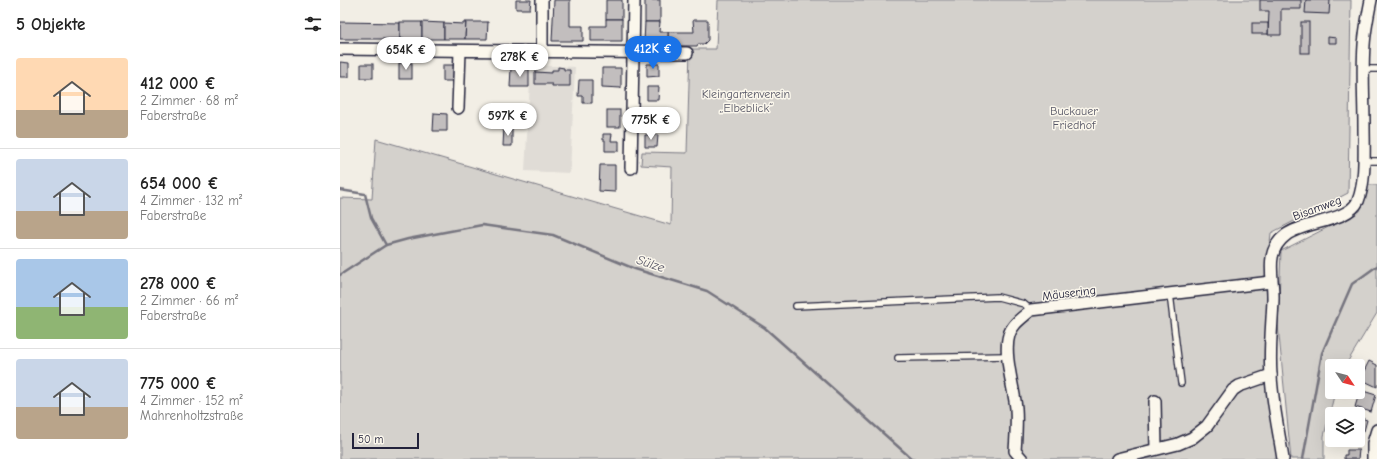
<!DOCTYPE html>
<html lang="de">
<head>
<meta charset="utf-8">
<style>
	:root { --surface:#fff; --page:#f6f6f6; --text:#222; --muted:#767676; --line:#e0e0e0; --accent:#1a73e8 }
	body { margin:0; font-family:"Comic Neue",sans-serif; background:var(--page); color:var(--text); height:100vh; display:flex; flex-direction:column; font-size:15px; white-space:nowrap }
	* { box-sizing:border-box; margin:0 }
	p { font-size:13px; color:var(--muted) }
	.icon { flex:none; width:22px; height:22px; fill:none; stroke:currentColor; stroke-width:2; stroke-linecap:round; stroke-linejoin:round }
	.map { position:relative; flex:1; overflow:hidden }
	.sheet { display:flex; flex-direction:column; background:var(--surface); width:340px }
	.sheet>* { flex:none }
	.needle { width:26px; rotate:125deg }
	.buttons { position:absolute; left:985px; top:359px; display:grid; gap:8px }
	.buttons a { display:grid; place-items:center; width:40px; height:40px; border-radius:4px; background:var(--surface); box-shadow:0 4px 16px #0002; font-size:20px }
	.scale { position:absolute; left:12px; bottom:10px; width:67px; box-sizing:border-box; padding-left:4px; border:2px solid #22223b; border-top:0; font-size:11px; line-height:14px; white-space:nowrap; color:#22223b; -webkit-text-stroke:3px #fbf7ec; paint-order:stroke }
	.price { position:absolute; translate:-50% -34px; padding:0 9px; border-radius:14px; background:#fff; color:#222; font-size:13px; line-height:26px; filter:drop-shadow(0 1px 2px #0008) }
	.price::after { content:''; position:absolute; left:50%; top:24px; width:12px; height:9px; margin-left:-6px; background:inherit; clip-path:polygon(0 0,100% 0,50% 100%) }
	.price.selected { background:var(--accent); color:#fff }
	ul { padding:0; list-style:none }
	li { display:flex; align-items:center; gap:12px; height:100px; padding:0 16px }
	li+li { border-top:1px solid var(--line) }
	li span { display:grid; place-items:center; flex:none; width:112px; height:80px; border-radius:4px; color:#555 }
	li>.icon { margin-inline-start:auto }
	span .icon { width:48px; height:48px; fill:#fffc; stroke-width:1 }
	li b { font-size:17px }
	h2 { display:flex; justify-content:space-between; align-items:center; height:48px; padding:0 16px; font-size:17px }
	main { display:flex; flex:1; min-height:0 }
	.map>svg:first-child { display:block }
	.built { fill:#e0dcd6 }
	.green { fill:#d4d1cc; stroke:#7b7a84 }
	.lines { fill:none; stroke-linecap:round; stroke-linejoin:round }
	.stream { stroke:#76747f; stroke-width:2.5 }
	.building { fill:#c2bebe; stroke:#22223b }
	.lane-casing { stroke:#22223b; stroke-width:8 }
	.street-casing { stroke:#22223b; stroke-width:14 }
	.lane { stroke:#fbf7ec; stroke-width:5.5 }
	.street { stroke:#fbf7ec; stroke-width:11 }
	.labels { text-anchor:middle; stroke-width:3; stroke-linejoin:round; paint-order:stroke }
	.park-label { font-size:12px; fill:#575766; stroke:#fbf7ec }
	.street-label { font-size:12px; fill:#22223b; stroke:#fbf7ec }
	.water-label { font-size:13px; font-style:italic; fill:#535263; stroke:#fbf7ec }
</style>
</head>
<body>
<main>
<section class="sheet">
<h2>5 Objekte<svg class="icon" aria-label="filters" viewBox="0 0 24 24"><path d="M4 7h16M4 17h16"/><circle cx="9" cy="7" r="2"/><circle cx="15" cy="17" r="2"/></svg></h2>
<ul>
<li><span style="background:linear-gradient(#ffd9b3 65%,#b9a48a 0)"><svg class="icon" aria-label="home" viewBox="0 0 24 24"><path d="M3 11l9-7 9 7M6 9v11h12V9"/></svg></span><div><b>412 000 €</b><p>2 Zimmer · 68 m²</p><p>Faberstraße</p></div></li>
<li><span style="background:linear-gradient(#c9d6e8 65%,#b9a48a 0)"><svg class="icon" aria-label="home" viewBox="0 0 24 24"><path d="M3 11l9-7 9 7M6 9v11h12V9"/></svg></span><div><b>654 000 €</b><p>4 Zimmer · 132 m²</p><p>Faberstraße</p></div></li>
<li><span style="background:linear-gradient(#a9c7e8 60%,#8fb573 0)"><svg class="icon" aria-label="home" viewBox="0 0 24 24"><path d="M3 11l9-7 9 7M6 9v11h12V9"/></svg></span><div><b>278 000 €</b><p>2 Zimmer · 66 m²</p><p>Faberstraße</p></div></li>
<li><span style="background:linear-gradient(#c9d6e8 60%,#b9a48a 0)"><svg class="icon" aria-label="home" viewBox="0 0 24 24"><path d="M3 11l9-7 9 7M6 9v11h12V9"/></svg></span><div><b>775 000 €</b><p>4 Zimmer · 152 m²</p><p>Mahrenholtzstraße</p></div></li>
</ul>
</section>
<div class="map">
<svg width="1037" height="459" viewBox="0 0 1037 459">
	<rect width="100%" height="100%" fill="#f2eee5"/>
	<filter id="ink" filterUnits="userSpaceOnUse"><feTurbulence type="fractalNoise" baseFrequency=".025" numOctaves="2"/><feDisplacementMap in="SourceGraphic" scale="8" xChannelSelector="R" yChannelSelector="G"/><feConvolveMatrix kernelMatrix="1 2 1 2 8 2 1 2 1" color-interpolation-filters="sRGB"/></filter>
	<g filter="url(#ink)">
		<path class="built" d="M191,65L235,67L230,173L185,171Z"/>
		<g class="green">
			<path d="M378,0H1011L1008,193L931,233L926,281L930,398L939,459H0V198L32,199L36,139L331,225L332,167L301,165L302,152L347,153L350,49H376Z"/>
			<path d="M1025,185H1037V313L1005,366H992V392H995L984,436V459H951L938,325L941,251L1020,211Z"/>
		</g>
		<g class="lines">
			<g class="stream">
				<path d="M0,190L25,194L31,218L46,245"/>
				<path d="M0,275L46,245L68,239L142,225L213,235L295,269L367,291L425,328L572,459"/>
				<path d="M963,459L982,353L1012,284L1037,266"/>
			</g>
		</g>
		<g class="building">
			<path d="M176,0H191L190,9H176Z"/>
			<path d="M214,0H230V26H243V41H212Z"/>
			<rect x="266" y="0" width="16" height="19"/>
			<rect x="305" y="0" width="15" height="22"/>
			<path d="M920,0H961V9H941V35H928L929,11H920Z"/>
			<path d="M966,0H990L989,14L965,13Z"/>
			<path d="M266,19H282V41H251V26H266Z"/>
			<path d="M353,20H368V40L364,44H358L357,46H328V32H354Z"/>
			<path d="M0,22L60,23V39H0Z"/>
			<rect x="60" y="22" width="22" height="17"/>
			<path d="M82,22L104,23V39H82Z"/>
			<path d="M124,22H126L125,39H104V23L124,24Z"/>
			<path d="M126,22H148L147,39H125Z"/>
			<path d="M305,22H320L319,32H328V46L307,45L304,43Z"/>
			<rect x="961" y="22" width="8" height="31"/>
			<rect x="912" y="23" width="16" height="11"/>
			<path d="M988,37L996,38V43H988Z"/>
			<path d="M0,62L9,63V77H0Z"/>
			<rect x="59" y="63" width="13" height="16"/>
			<rect x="21" y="64" width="12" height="14"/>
			<path d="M307,64H319V76L307,77Z"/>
			<rect x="103" y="65" width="12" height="16"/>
			<path d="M218,67L224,68V70H230V86H212V84H195V72L212,73V70H218Z"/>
			<path d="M171,68L189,69V87H170Z"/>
			<path d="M262,68H281V88L262,87Z"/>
			<path d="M239,80H252V103H243V96H238Z"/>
			<path d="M307,87H319L318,100H307Z"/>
			<rect x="267" y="110" width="13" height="17"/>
			<rect x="306" y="111" width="12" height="16"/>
			<path d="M94,113L107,114V131H93Z"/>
			<path d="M164,127L172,128V146H163Z"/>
			<path d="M263,134H272L271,141H279V151H265V140H263Z"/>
			<path d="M305,135H318L317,147H305Z"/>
			<path d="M260,165H275V192L259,191Z"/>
			<path d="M1029,361L1037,365V387L1020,379Z"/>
			<path d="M1020,390L1036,395L1031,412L1015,407Z"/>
			<path d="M1018,417L1027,420L1024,431L1020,430L1018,436Z"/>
			<path d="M1007,450H1019L1018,459H1004V455H1007Z"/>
		</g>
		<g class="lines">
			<defs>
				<g id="lane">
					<path d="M1024,69H1037"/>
					<path d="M1024,161H1037"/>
					<path d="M830,294L841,383"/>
					<path d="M456,306L658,297L684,304L691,310"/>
					<path d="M558,358L667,356"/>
				</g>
				<g id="street">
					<path d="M0,49L347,53"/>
					<path d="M202,51V0"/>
					<path d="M118,108L120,51"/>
					<path d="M291,168L294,0"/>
					<path d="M815,401L816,449"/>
					<path d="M682,459L675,451C676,437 677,422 676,408C674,388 663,354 669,335C672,324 682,318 691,310L931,282"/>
					<path d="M777,459L838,444L852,438L867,426L893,390L899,386L931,375"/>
					<path d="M943,459C939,432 932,402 931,375C929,350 932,325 933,300C934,277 923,252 946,235C965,221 1008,222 1018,201C1026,182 1024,147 1024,126C1024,99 1022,72 1024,45C1025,30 1028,15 1031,0"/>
					<path d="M1033,459V443L1037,430"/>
				</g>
			</defs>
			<use href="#lane" class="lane-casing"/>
			<use href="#street" class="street-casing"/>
			<use href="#lane" class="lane"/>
			<use href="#street" class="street"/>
		</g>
	</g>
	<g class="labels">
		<g class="park-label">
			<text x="406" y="98">Kleingartenverein<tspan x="406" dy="14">„Elbeblick“</tspan></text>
			<text x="734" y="115">Buckauer<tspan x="734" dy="14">Friedhof</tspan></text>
		</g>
		<g class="street-label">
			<text transform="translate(977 208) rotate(-20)" y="4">Bisamweg</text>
			<text transform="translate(729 293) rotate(-7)" y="4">Mäusering</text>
		</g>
		<g class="water-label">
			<text transform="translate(311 263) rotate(18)" y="5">Sülze</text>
		</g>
	</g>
</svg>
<div class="buttons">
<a><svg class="needle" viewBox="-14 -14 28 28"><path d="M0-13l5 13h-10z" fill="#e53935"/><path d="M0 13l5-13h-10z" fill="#767676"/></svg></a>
<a><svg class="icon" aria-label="layers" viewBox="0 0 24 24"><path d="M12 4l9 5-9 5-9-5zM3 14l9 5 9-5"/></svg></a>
</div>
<div class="scale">50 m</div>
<b class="price selected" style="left:313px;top:70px">412K €</b>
<b class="price" style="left:66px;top:71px">654K €</b>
<b class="price" style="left:180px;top:78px">278K €</b>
<b class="price" style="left:168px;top:137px">597K €</b>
<b class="price" style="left:311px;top:141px">775K €</b>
</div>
</main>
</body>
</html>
